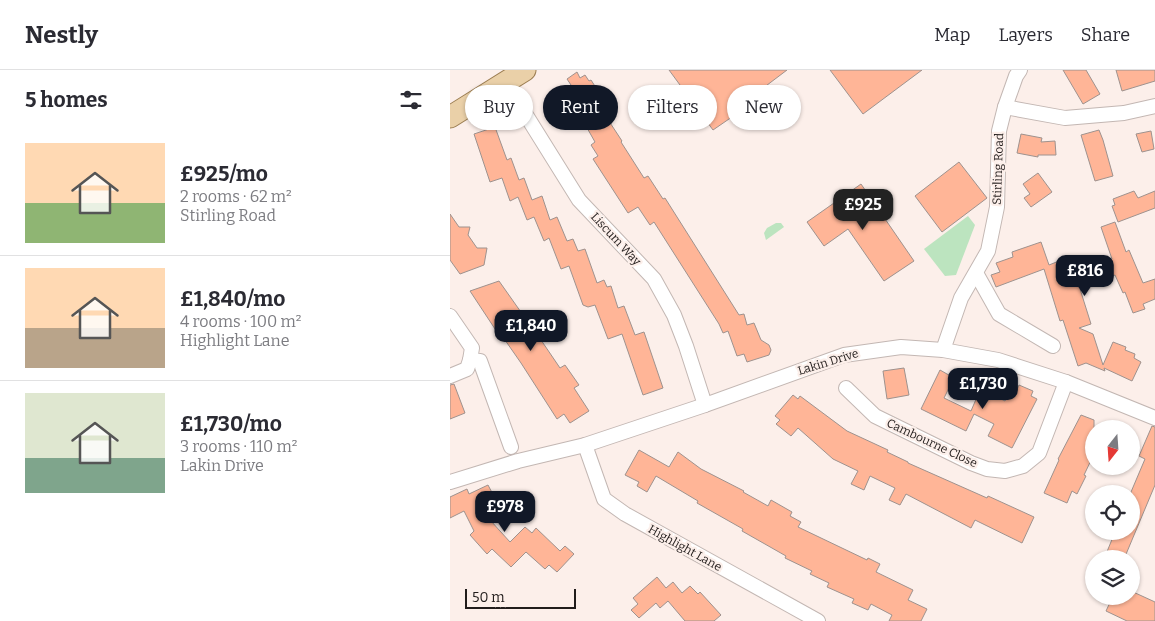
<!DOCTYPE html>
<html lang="en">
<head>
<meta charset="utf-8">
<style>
	:root { --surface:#fff; --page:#f2f2f3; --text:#2b2b33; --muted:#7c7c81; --line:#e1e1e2; --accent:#111827 }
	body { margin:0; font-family:Bitter,serif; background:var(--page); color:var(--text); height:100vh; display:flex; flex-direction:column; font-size:19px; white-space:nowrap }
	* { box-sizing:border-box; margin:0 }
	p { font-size:16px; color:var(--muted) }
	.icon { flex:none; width:28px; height:28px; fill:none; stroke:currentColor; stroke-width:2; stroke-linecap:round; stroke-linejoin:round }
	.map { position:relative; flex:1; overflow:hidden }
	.details { display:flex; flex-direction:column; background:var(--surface); width:450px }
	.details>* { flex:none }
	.guide { position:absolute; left:15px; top:15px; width:475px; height:45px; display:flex; gap:10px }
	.needle { width:32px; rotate:197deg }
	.fabs { position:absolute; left:635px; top:350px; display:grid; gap:10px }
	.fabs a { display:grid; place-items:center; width:55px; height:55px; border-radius:50%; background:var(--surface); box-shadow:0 1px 4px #0004; font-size:25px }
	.scale { position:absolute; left:15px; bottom:12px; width:111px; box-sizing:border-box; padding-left:5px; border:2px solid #211c1b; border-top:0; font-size:14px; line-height:18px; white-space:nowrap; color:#211c1b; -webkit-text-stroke:4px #fcefea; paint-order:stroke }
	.price { position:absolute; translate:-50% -42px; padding:0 11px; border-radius:10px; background:var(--accent); color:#fff; font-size:16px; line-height:32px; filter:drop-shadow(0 1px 2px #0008) }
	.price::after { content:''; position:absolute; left:50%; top:30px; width:15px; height:11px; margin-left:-8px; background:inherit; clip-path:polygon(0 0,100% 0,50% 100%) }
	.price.current { background:#222; color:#fff }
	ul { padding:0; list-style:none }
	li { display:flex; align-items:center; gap:15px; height:125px; padding:0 25px }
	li+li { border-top:1px solid var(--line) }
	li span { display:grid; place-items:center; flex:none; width:140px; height:100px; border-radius:0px; color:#555 }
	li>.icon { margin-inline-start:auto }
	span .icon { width:60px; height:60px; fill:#fffc; stroke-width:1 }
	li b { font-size:21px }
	h2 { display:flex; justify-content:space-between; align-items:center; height:60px; padding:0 25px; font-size:21px }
	.pill { padding:0 18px; border-radius:22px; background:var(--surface); box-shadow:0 1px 4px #0004; font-size:18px; line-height:45px }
	.pill.current { background:var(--accent); color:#fff }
	header { display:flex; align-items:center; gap:30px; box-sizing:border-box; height:70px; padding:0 25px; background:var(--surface); border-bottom:1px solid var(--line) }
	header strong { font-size:24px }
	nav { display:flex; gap:28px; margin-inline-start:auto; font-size:18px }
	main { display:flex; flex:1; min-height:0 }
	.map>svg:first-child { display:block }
	.green { fill:#bce4bf }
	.building { fill:#ffb597; stroke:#9e928e }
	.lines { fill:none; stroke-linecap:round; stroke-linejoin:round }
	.street-casing { stroke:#c3b7b3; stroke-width:16 }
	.primary-casing { stroke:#9b7d51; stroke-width:23 }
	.street { stroke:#fff; stroke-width:14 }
	.primary { stroke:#ead0a8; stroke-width:21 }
	.labels { text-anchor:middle; stroke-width:4.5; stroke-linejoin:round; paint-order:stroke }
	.street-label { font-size:12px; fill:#211c1b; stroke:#fcefea }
</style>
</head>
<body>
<header>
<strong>Nestly</strong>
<nav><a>Map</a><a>Layers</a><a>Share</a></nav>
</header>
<main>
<section class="details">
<h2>5 homes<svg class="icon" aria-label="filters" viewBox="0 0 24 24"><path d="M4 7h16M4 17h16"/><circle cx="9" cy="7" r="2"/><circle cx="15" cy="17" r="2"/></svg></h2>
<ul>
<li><span style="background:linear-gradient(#ffd9b3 60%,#8fb573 0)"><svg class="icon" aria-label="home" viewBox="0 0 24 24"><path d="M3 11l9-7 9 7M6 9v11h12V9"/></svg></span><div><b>£925/mo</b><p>2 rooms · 62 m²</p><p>Stirling Road</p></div></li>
<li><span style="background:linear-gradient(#ffd9b3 60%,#b9a48a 0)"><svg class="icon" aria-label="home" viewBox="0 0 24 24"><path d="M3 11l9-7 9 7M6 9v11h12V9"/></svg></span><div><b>£1,840/mo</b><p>4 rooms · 100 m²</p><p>Highlight Lane</p></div></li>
<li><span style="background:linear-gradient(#dfe7d0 65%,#7fa58c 0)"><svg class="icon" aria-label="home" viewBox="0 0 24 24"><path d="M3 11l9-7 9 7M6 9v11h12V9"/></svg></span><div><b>£1,730/mo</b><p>3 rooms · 110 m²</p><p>Lakin Drive</p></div></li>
</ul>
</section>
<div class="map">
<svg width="705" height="551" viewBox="0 0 705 551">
	<rect width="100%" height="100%" fill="#fcefea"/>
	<g class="green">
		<path d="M518,146L525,155L506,205L495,206L474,179Z"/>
		<path d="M326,153H331L334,157L316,170L314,163L317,158Z"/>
	</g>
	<g class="building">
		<path d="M219,0H337L292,34L295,38L263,60Z"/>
		<path d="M380,0H472L413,44Z"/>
		<path d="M613,0H636L650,24L633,34Z"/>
		<path d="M666,0H705V11L672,21Z"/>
		<path d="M127,2L130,8L135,5L139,11L141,10L159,38L153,42L172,71L171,72L194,108L198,106L213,129L215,128L289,245L294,244L297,255L304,253L311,270L319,275L321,280L319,285L297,292L294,284L287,286L278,261L273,263L269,254L204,152L200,155L188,137L178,143L143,89L148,86L141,75L145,72L119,26L123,24L118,16L121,15L117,9Z"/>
		<path d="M45,57L57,90L61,88L69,110L74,108L82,130L92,126L100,150L107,147L117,171L123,169L128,181L135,179L147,213L154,210L157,217L161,216L168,238L174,236L185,265L194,262L213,318L193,325L172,264L158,269L145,235L138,237L133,235L119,196L111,199L99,168L94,171L84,147L77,150L68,127L60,131L52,108L40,112L24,64Z"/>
		<path d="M649,60L653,70L663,106L645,111L631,65Z"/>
		<path d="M701,61L704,79L692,82L686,64Z"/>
		<path d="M571,64L592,68L591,72L605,71L606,85H588V87L567,83Z"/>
		<path d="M509,92L537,128L492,162L465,126Z"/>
		<path d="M588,103L602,122L581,137L574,128L580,124L573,114Z"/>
		<path d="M411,114L464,191L434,211L398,159L374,176L357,152Z"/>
		<path d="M684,121L688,128L705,121V138L668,152L662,136L665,135L663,129Z"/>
		<path d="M0,144L9,157H20L18,165L27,178H37L34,195L10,204L0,190Z"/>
		<path d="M665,152L676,182L679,180L693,213L705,209V229L693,234L695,239L683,243L675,222L673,223L665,205L630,219L641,254L629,258L643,264L653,295L663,272L676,277L675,280L685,284L684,288L691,292L682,311L654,298L655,301L636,293L628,296L613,250L610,251L594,199L546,217L541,205L550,202L546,193L563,187L562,182L591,172L599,195L609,191L615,211L656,194V192L662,189L651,157Z"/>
		<path d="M49,211L73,245H74L110,298L115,295L129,315L124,318L139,341L120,353L114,344L107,349L71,293L48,260L47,262L20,221Z"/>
		<path d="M454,298L459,325L437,329L433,301Z"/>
		<path d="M490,300L504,308L494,328L521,341L530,320L537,323L538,322L555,331L558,325L564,326L569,315L583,321L581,326L587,329L562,378L538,366L544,354L524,344L516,361L471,339Z"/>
		<path d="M4,314L15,343L0,349V315Z"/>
		<path d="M343,325L348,329L350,326L397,361L438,380L437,382L458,392V393L537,428L538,426L584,447L572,473L525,450L521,458L456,424L450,435L439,430L445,418L420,406L414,420L401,414L408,401L383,389L348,358L341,366L326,354L330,350L325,346Z"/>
		<path d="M631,345L644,350V384L634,405L636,406L627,424L622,421L617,433L594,423L609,390L608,389Z"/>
		<path d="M702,356L705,357V415L674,489H654L663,467L668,469L671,461H681V422L695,389L689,386Z"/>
		<path d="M189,380L219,397L228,382L251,399L294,421L293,422L318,436L321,430L342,442L340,446L351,452L348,457L417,490L418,488L430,494L426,502L463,520L458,530L477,539L471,551H439L442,545L421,534L418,540L402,533L404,529L377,517L379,513L360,504L362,501L335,488L336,486L292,461L293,459L247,433L248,431L206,406L197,422L187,416L189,412L175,405Z"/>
		<path d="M38,415L47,432L31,440L60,472L75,457L82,463L86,458L110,481L115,476L124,484L107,502L99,495L95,499L76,482L61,497L42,479L37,484L20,465L24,461L14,441L0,448V427L17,419L19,424Z"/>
		<path d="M207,507L216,518L223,512L232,523L240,516L248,524L250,522L271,545L264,551H235L218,531L210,538L206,533L189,548L181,540L188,534L183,528Z"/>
		<path d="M681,521L705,532V551H677L656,541L663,526H681Z"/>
	</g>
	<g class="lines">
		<defs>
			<g id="street">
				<path d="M56,13L129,130L204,209L224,245L236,276L255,335"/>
				<path d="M555,37L615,48L674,43L705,36"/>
				<path d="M526,203L549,244L603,276"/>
				<path d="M0,246L22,278L20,290L30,291L61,377"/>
				<path d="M493,280L511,228L538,181L547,137L549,61L555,37L566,6L570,0"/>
				<path d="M0,306L17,299L20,290"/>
				<path d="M396,318L425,346L521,393L537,399L555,401L573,396L589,383L616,312"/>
				<path d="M135,375L154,429L175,444L368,551"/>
				<path d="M0,412L68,391L135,375L255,335L394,285L451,277L493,280L548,290L616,312L705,348"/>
			</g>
			<path id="primary" d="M0,47L75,0"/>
		</defs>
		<use href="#street" class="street-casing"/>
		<use href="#primary" class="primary-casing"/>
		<use href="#street" class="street"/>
		<use href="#primary" class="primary"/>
	</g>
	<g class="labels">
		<g class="street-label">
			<text transform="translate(548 99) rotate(-88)" y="4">Stirling Road</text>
			<text transform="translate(166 169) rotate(47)" y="4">Liscum Way</text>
			<text transform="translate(378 292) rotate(-17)" y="4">Lakin Drive</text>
			<text transform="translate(482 373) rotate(25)" y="4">Cambourne Close</text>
			<text transform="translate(235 478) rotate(29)" y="4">Highlight Lane</text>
		</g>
	</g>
</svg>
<div class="fabs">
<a><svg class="needle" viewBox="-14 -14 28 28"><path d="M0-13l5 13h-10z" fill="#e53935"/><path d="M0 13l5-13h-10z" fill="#7c7c81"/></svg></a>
<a><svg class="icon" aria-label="locate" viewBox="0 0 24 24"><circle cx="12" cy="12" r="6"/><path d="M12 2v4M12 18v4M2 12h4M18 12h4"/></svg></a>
<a><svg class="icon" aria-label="layers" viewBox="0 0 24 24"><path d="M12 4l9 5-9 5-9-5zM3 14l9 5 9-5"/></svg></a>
</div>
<div class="scale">50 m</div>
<b class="price current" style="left:413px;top:161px">£925</b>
<b class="price" style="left:635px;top:227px">£816</b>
<b class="price" style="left:81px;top:282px">£1,840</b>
<b class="price" style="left:533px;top:340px">£1,730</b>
<b class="price" style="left:55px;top:463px">£978</b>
<div class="guide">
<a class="pill">Buy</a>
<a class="pill current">Rent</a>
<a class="pill">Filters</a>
<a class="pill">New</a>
</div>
</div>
</main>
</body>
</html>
